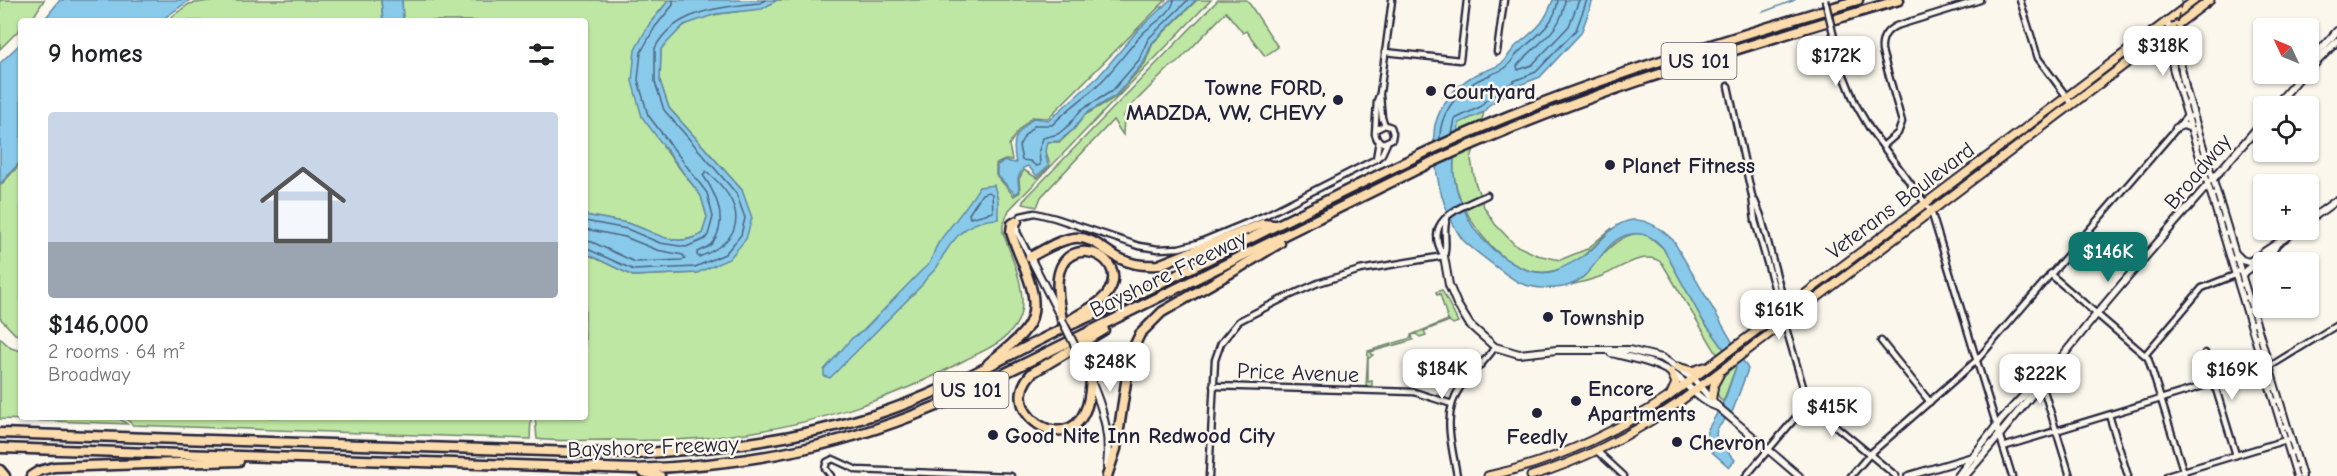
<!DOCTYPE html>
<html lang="en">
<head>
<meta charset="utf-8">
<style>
	:root { --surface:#fff; --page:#f2f2f2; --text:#202124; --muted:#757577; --accent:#0f766e }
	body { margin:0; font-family:"Comic Neue",sans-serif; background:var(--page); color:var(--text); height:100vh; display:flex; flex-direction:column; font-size:22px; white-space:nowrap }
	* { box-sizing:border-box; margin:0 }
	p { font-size:20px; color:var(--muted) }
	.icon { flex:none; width:33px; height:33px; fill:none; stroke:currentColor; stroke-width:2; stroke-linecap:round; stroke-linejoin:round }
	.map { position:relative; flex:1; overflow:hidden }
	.details { position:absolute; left:18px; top:18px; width:570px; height:402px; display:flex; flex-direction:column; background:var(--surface); border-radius:6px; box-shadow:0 2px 4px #0004 }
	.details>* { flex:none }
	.needle { width:39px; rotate:314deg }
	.buttons { position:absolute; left:2253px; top:18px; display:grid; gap:12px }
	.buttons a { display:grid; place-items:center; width:66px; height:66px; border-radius:6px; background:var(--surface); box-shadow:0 2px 4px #0004; font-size:30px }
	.price { position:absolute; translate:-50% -51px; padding:0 14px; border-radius:12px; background:#fff; color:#222; font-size:20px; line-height:39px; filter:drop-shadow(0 2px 3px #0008) }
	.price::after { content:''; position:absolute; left:50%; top:36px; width:18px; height:14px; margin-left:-9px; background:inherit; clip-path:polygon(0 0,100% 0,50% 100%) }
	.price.current { background:var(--accent); color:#fff }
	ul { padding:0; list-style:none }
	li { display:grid; align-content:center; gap:12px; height:318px; padding:0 30px }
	li span { display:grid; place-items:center; height:186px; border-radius:6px; color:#555 }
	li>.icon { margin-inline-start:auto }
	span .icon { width:108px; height:108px; fill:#fffc; stroke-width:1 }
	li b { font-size:26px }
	h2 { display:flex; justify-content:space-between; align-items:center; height:72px; padding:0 30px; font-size:26px }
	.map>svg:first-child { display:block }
	.green { fill:#bee7a3; stroke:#70846f; stroke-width:1.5 }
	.water { fill:#89caea; stroke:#6087a4; stroke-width:1.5 }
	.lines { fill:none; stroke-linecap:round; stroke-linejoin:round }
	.shore { stroke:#4b6581; stroke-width:1.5 }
	.stream { stroke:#6087a4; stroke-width:1.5 }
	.street-casing { stroke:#22223b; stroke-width:9 }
	.secondary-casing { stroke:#22223b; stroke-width:10 }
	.primary-casing { stroke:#22223b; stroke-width:11 }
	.highway-casing { stroke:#22223b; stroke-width:13 }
	.street { stroke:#fbf7ec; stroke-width:4.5 }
	.secondary { stroke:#fbf7ec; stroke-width:6 }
	.primary { stroke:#fcdcac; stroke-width:7 }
	.highway { stroke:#fcdcac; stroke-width:8 }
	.rail { stroke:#22223b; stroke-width:1.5; stroke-dasharray:9 4.5; stroke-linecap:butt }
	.street-bridge-casing { stroke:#22223b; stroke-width:9; stroke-linecap:butt }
	.secondary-bridge-casing { stroke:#22223b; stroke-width:10; stroke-linecap:butt }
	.street-bridge { stroke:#fbf7ec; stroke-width:4.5 }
	.secondary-bridge { stroke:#fbf7ec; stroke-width:6 }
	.poi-dot { fill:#22223b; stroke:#fbf7ec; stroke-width:2 }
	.labels { text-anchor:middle; stroke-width:5; stroke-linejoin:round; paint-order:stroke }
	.shield { fill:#fbf7ec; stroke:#636270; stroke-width:1.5 }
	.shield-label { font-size:21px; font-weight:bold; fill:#22223b }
	.poi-label { font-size:22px; font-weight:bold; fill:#22223b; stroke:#fbf7ec; text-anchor:start }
	.street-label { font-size:22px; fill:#22223b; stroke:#fbf7ec }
</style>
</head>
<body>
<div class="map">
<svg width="2337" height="476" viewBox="0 0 2337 476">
	<rect width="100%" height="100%" fill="#fbf7ec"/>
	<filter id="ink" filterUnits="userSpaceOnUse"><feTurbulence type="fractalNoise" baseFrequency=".0167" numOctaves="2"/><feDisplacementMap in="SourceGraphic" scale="12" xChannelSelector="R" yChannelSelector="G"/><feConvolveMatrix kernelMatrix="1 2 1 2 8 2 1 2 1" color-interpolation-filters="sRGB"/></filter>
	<g filter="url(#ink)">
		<g class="green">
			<path d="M0,0H44L34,16L29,21H21V28L0,49Z"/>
			<path d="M216,0H381L383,21H166L189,4Z"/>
			<path d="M402,0H669L650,23L663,147L701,196L707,217L702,234C671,250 656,231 627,223C613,220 599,218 585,215V21H403Z"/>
			<path d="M777,0H1166L1048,118L1032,117L1018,131L1009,145L1012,160H1005L996,164V175L1014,196L1020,192L1019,179L1024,170L1037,178L1050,166L1046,151L1048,142H1060L1074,129L1085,115L1116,97L1145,63L1153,43L1197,0H1211L1009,210L1003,225V232C1011,257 1028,290 1020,316C1012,340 985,350 965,360C894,399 812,425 732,435C691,441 650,441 609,440C586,440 560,442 537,439L535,417H585V253L633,276L697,273L742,190L669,108L660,81L661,49C668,41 676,30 685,25C712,8 748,17 777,0Z"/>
			<path d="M1218,0H1247L1278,47L1265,56L1246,31L1243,33L1226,12L1178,62L1169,68L1127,110L1124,116L1123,135L1113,120L1041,197L1037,207L1023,204V201Z"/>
			<path d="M1484,112L1471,159L1475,182L1484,207L1495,224L1515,245L1537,255L1560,260L1587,249L1612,228C1596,245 1577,266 1553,271C1506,282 1458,215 1454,174C1452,158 1457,139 1459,123Z"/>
			<path d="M21,163V336L15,334L0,318V186Z"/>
			<path d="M1639,233L1649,236L1663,248L1703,321L1717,339L1736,367L1723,402C1711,390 1717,382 1728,372L1662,263C1645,249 1621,268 1604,275C1593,280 1582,282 1571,285C1596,268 1610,236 1639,233Z"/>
			<path d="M1442,290L1458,322L1453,324L1449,321L1424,331L1426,335L1420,337L1416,334L1412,335L1413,340L1370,352L1373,355L1368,359V382L1372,381V386H1366L1368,351L1411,338V335L1448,320L1440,294L1437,295L1436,292Z"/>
			<path d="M0,338L11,348L21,351V417H117L127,424L0,419Z"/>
			<path d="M124,417H531L530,439L133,425Z"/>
		</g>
		<g class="water">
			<path d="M60,0H190L160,21H43Z"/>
			<path d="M381,0H402L403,21H383Z"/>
			<path d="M669,0H777L762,9L716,14L684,25L661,49L660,81L669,108L742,190L752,218L746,239L729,259L697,273L633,276L585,253V215C599,218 613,220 627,223C656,231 672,250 702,234L707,217L701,196L642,117L632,81L635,50L650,23Z"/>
			<path d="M1170,0H1196L1152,43L1144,62L1115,96L1085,114L1074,129L1059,141L1047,142L1045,151L1048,166L1037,176L1028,166L1023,168L1018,178L1019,192L1015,194L997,175V165L1005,161L1016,163C1011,138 1015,135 1033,118L1049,120L1098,77L1138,30Z"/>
			<path d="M1553,0H1593L1581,33L1540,77L1517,86L1488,106L1484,112L1459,123C1457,139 1452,158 1454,174C1455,191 1466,216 1475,230C1491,251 1528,282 1557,270C1568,265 1580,259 1589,252C1603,240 1613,222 1633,220C1649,219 1662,230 1673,240L1748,369L1733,410L1717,429L1716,435L1718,441L1735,460L1729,467L1712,452L1707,437V431L1725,399L1736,367L1717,339L1703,321L1663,248C1654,237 1642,231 1627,235C1602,242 1595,276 1570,285C1555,290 1534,289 1520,283C1511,279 1468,246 1462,239C1448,219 1438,190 1436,166C1435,153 1432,138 1435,125C1440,105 1455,86 1473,76C1482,71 1494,69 1502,63C1508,58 1511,50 1517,45C1537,28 1543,26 1553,0Z"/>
			<path d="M21,43V161L0,184V63Z"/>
			<path d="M994,185L998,200V219C971,220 958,232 944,254C941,258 940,263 937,267C932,274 926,277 922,285L830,378L824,376V370L852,338L863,331L922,270C935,261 931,253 939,242C952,223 968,207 979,187Z"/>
		</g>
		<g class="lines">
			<g class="shore">
				<path d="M1174,0C1172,14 1152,24 1143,33C1128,49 1116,67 1101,82C1085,98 1067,109 1052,125H1035L1025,135L1019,146L1022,160L1030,161L1036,166L1040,165L1039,150L1043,138L1058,134L1069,125L1081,110L1112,91L1139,60L1148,39L1188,0"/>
				<path d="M1565,0C1563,32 1535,44 1517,66L1518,70L1532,65L1569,26L1579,0"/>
				<path d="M1452,134L1455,119L1480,107L1485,101L1514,81L1536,72L1576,30L1587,0"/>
				<path d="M1440,139C1439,116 1456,93 1475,82C1484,76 1496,74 1505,68C1511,64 1514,56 1520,51C1537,35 1555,25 1558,0"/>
				<path d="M706,171C743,202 751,237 699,257L697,255V252C703,249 710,247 713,242C729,220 716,194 703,175Z"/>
				<path d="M989,192L992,194L993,212L970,218L969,214L982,194Z"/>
				<path d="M585,221L627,229L660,243L686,247L705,239L708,235L713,217L707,193L648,115L638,80L641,52L655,27L673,5V0"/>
				<path d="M585,229L625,237L657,250L683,255L685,258L682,260L635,262L592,242L585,241"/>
				<path d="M585,248L634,270L695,267L725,254L741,235L745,218L736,193L664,110L655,82V48C674,10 722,7 760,3L765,0"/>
			</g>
			<path class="stream" d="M1763,12L1795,0"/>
			<defs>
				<g id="street">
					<path d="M2020,0L2038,58L2072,104"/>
					<path d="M1833,33L1843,73L1855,103L1870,129L1931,211L2012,476"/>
					<path d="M1385,52L1460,60L1467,0"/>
					<path d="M1497,52L1504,0"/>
					<path d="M1728,86L1752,196L1755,221L1806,397L1815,409L1896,476"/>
					<path d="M1380,96L1382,118L1385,125"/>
					<path d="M1377,129L1385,125L1391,127L1393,133L1392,139L1383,143L1377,139L1375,134L1377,101L1380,93L1392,0"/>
					<path d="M1883,146L1898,133L1902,122L1882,51C1881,40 1885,31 1896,26L1980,0"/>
					<path d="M1376,159L1379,141"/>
					<path d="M1755,201L1761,216L1783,299L1782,312"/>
					<path d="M1447,218C1442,231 1448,243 1444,256C1421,220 1461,207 1487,195"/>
					<path d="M1030,257L1017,232V221L1021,216L1035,213L1055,218L1139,246L1158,249L1179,248L1198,243L1266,215L1376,159L1382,154L1387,143"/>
					<path d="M2050,274L2148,358L2185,476"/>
					<path d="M1881,341L1930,402"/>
					<path d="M2205,353L2236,455"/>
					<path d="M2145,355L2202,288L2235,275"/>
					<path d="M2041,381L2070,476"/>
					<path d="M1213,386L1414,392L1452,404"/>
					<path d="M2109,415L2128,476"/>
					<path d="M2003,447L2272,365L2337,325"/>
					<path d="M1597,451L1624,476"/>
					<path d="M831,476L825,468L827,462L833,459L857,470L1011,476"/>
					<path d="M1209,476L1215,360L1221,343L1239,321L1282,299L1318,283L1360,270L1444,256"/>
					<path d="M1457,476C1452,445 1441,414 1461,386C1472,373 1485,362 1495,347"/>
					<path d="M1746,476L1808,403"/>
					<path d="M1851,476L1870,454L1977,360L2188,115"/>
					<path d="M2167,476L2286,440"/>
				</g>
				<g id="secondary">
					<path d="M2166,21L2176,43L2186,91L2302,476"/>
					<path d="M2178,24C2176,36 2184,47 2179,59"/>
					<path d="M2170,33L2173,68L2297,476"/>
					<path d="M2151,44L2165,46L2171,50"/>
					<path d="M2308,64L2337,31"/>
					<path d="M2308,71L2337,41"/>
					<path d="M2275,106L2303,74"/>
					<path d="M2176,128L2183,125L2191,128"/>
					<path d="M2308,221L2337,200"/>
					<path d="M2236,254L2242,260L2249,262L2297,230"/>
					<path d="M1444,256L1449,285L1457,304L1470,325L1495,347L1519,354L1557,350H1629L1662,358L1694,379L1718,407L1799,476"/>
					<path d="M1030,257L1058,312"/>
					<path d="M2241,275L2272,252L2276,245"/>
					<path d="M1611,353C1632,358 1655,362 1673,374C1688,384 1700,402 1718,407"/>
					<path d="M1080,356C1097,393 1112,426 1107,467"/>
					<path d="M1908,476L1975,456"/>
					<path d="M1958,476L2001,420L2026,393L2037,384"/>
					<path d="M1965,476C2009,426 2049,372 2091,321C2147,253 2207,187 2264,120"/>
				</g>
				<g id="primary">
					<path d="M1678,367L1692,371L1704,367"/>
					<path d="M1671,394L1676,383L1671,372"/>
					<path d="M1712,397L1714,384L1719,375"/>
					<path d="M1488,476C1553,462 1612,434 1667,398L2195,0"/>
					<path d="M1531,476C1584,460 1633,434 1678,403L2210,0"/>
				</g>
				<g id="highway">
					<path d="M1030,257C1044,250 1058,240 1074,238C1093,236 1105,252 1121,259C1133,265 1145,266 1158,265L1262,224L1274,225"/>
					<path d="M1062,320C1060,307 1056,292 1058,278C1065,230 1130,256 1109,291C1100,306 1078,313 1065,324"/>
					<path d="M988,364C1000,353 1016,343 1026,329C1047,301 1019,261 1011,232L1012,224L1017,221"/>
					<path d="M1091,379C1090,390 1090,401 1085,411C1066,457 995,412 1032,373L1104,330"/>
					<path d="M0,433L634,454C719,448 792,441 874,415C938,395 995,362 1054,333C1082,319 1111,308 1138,294C1235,247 1331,197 1428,151C1567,86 1712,44 1858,0"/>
					<path d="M0,448L634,469C751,465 848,446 955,398L1430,163C1582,93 1740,48 1899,0"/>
					<path d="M0,470L5,476"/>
					<path d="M643,472L660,476"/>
					<path d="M31,476L39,471L54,467L239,461"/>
					<path d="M1107,476L1116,449L1130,355L1140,334L1162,312L1239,268L1280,243"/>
				</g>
			</defs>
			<use href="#street" class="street-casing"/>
			<use href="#secondary" class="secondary-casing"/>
			<use href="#primary" class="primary-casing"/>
			<use href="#highway" class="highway-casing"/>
			<use href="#street" class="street"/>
			<use href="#secondary" class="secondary"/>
			<use href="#primary" class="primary"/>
			<use href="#highway" class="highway"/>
			<path class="rail" d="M2182,0L2174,36L2179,77L2299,476"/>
			<defs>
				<path id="street-bridge" d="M1825,0L1833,33"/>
				<path id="secondary-bridge" d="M1062,320L1080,356"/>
			</defs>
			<use href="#street-bridge" class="street-bridge-casing"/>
			<use href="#secondary-bridge" class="secondary-bridge-casing"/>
			<use href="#street-bridge" class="street-bridge"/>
			<use href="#secondary-bridge" class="secondary-bridge"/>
		</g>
	</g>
	<g class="poi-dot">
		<circle cx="1431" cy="91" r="6"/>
		<circle cx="1338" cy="100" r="6"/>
		<circle cx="1610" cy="165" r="6"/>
		<circle cx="1548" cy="317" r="6"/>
		<circle cx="1576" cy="401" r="6"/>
		<circle cx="1537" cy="413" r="6"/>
		<circle cx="993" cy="435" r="6"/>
		<circle cx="1677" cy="442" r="6"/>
	</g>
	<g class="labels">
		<g class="shield">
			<rect x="1661.5" y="43" width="75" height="36" rx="4.5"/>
			<rect x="933.5" y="372" width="75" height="36" rx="4.5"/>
		</g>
		<g class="shield-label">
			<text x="1699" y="68">US 101</text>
			<text x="971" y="397">US 101</text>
		</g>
		<g class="poi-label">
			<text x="1326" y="95" text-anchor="end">Towne FORD,<tspan x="1326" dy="25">MADZDA, VW, CHEVY</tspan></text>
			<text x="1443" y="99">Courtyard</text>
			<text x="1622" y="173">Planet Fitness</text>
			<text x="1560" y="325">Township</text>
			<text x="1588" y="396">Encore<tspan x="1588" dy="25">Apartments</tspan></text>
			<text x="1005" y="443">Good Nite Inn Redwood City</text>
			<text x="1537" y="444" text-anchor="middle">Feedly</text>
			<text x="1689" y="450">Chevron</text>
		</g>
		<g class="street-label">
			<text transform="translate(2197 171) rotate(-50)" y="8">Broadway</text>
			<text transform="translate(1900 200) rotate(-37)" y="8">Veterans Boulevard</text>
			<text transform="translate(1168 273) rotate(-26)" y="8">Bayshore Freeway</text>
			<text transform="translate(1298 372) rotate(2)" y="8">Price Avenue</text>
			<text transform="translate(653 446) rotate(-2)" y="8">Bayshore Freeway</text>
		</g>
	</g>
</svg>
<div class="buttons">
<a><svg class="needle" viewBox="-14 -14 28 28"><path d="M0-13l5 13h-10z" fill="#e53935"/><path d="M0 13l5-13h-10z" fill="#757577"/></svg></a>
<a><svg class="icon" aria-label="locate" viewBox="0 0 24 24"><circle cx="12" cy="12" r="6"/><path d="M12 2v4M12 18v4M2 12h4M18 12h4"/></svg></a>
<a>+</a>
<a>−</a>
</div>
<b class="price" style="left:2163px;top:77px">$318K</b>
<b class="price" style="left:1836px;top:87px">$172K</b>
<b class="price current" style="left:2108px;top:283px">$146K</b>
<b class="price" style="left:1779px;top:341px">$161K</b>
<b class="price" style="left:1110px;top:393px">$248K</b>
<b class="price" style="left:1442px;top:400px">$184K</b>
<b class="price" style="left:2232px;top:401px">$169K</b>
<b class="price" style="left:2040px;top:405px">$222K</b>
<b class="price" style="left:1832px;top:438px">$415K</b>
<section class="details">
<h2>9 homes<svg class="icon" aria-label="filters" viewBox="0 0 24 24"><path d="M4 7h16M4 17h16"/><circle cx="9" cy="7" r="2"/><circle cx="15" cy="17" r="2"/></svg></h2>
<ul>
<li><span style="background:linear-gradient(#c9d6e8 70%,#9aa5b1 0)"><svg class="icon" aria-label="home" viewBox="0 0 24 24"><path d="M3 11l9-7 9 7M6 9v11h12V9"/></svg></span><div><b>$146,000</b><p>2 rooms · 64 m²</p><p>Broadway</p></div></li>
</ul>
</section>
</div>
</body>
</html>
